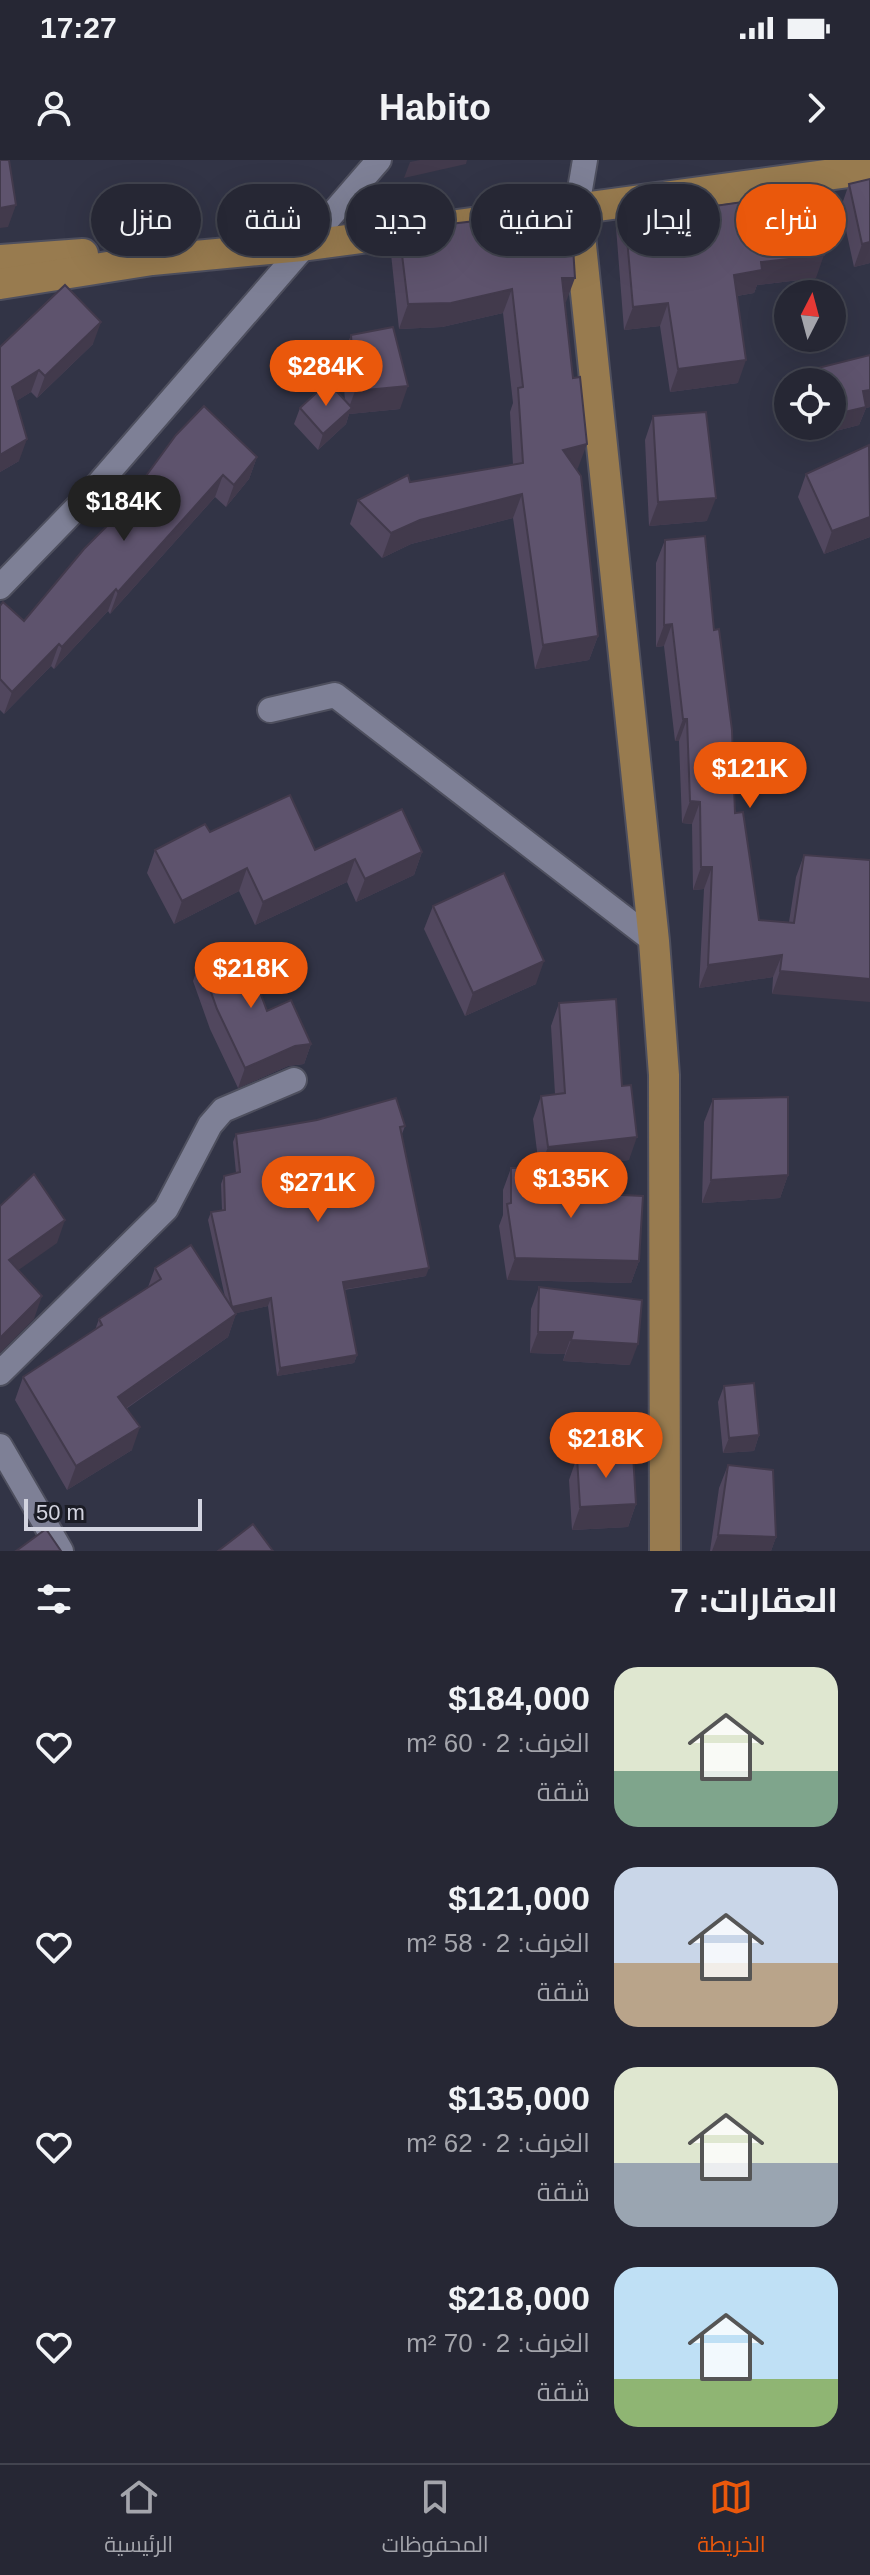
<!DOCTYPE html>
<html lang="ar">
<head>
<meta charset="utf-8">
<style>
	:root { --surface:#262734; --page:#323340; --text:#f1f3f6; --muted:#a4a5ac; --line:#42444f; --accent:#ea580c }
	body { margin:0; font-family:Arial,Cairo,sans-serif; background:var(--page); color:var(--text); direction:rtl; height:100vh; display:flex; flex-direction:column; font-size:30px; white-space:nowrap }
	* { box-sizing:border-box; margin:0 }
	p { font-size:26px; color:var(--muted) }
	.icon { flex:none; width:44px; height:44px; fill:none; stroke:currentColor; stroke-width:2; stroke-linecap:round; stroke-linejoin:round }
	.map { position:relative; height:1391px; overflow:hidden; direction:ltr }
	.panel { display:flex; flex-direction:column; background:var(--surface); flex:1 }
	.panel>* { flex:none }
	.guide { position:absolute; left:24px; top:24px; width:822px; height:72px; direction:rtl; display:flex; gap:16px }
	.needle { width:52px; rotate:6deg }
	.fabs { position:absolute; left:774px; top:120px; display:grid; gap:16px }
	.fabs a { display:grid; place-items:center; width:72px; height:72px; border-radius:50%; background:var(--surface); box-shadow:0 8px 32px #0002,0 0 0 2px var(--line); font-size:40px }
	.scale { position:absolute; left:24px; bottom:20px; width:178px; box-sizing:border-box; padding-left:8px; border:4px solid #d3d4e0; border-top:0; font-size:22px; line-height:28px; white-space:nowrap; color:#d3d4e0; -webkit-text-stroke:6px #1b1c25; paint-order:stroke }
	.price { position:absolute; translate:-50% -68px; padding:0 18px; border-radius:28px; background:var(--accent); color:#fff; font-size:26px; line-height:52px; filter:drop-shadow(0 2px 4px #0008) }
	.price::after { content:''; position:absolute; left:50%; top:48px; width:24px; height:18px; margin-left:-12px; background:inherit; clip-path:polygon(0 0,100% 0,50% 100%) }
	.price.selected { background:#222; color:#fff }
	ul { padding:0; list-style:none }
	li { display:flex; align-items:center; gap:24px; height:200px; padding:0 32px }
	li span { display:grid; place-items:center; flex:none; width:224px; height:160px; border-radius:24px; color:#555 }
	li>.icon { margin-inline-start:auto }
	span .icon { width:96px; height:96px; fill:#fffc; stroke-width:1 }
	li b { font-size:34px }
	h2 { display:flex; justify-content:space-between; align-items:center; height:96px; padding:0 32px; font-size:34px }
	.chip { padding:0 28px; border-radius:36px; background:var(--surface); box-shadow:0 8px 32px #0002,0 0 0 2px var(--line); font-size:28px; line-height:72px }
	.chip.selected { background:var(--accent); color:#fff }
	.status { display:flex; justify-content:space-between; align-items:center; height:56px; padding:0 40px; background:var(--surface); direction:ltr }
	.status svg { height:22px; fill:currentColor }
	header { display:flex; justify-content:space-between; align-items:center; height:104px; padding:0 32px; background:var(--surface); font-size:36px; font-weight:700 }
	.tabs { display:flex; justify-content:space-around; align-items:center; height:112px; border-top:2px solid var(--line); background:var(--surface); font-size:22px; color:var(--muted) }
	.tabs a { display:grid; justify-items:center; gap:4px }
	.tabs .selected { color:var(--accent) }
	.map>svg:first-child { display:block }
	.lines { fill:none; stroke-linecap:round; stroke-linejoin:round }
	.minor-casing { stroke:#4e4f5e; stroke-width:28 }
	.major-casing { stroke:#4e4f5e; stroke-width:34 }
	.minor { stroke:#7e8096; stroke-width:24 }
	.major { stroke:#987b4f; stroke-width:30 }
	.wall { fill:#51475e }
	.shaded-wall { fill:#423a4c }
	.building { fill:#5e536d; stroke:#423a4c; stroke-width:2 }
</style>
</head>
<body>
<div class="status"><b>17:27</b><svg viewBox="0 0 49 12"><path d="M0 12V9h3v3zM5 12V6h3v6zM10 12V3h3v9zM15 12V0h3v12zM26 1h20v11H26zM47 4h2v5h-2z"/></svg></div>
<header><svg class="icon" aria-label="forward" viewBox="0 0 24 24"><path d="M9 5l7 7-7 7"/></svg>Habito<svg class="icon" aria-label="person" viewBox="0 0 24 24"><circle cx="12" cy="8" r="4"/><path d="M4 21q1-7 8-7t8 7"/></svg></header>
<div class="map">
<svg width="870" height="1391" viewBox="0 0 870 1391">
	<rect width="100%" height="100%" fill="#323446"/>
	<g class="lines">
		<defs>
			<g id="minor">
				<path d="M577,47L585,0"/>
				<path d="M0,427L88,336L379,0"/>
				<path d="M270,550L335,535L654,781"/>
				<path d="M0,1213L166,1049L210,965L223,950L294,920"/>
				<path d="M0,1286L61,1391"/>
			</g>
			<g id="major">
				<path d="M577,47L654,781L664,915L665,1391"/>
				<path d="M0,100L83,94"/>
				<path d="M0,124L152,100L302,86L870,9"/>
			</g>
		</defs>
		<use href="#minor" class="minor-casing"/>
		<use href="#major" class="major-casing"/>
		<use href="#minor" class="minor"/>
		<use href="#major" class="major"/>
	</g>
	<g class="wall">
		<path d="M870,19V103L854,107L841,47L849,24Z"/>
		<path d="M764,33L816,118L757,125L754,133L737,136L738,223L670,232L660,166L624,170L616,67L624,44L687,50L762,39Z"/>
		<path d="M399,70L566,142H565L578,308L576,309L598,476L589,500L535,509L513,358L411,384L382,398L350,364L358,340L410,322L513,305L510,252L513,243L503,153L442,167L399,169L391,94Z"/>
		<path d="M351,175L400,249L349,254L346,264L318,290L294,264L300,248L345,241L342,198Z"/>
		<path d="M93,184L37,238L31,232L16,241L19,301L0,312V187Z"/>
		<path d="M870,195V247L866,248L859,265L809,278L807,266H832V222H802L806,211Z"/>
		<path d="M653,256L707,361L649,366L645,280Z"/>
		<path d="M870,286V377L824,394L798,337L806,314Z"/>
		<path d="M257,297L249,319L226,347L215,337L110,454L108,451L54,509L51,506L4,554L0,550V446L24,461L140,333L146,316Z"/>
		<path d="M665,380L714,470L735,653L759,760L789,762L796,717L804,695L870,700L772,834L773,817L699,828L704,729L693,730L692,664L682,663L679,581H675L664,486L656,487V403Z"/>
		<path d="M210,672L315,690L422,692L414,715L356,742L347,722L255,765L239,731L174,764L147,713L155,690Z"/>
		<path d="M433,746L536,824L465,856L424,769Z"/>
		<path d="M200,801L311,884L304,904L288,906L238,928L210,869L193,821Z"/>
		<path d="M559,843L622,926L629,1000L558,1008L559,1032L639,1101L631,1123L507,1120L499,1066L503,1055V1030L511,1008L539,1007L533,959L541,936L555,934L551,866Z"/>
		<path d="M713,939L788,1015L780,1038L702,1043L704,962Z"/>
		<path d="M405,966L402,974L426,1116L344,1130L357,1195L354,1203L277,1216L268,1146L236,1153L228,1177L126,1249L132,1290L67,1330L15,1240L23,1217L95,1170L99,1159L148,1127L155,1108L225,1137L208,1060L211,1052L222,1050L221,1024L224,1016L236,1013L233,982L236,974Z"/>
		<path d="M539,1127L630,1205L563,1201L565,1194L530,1193L531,1149Z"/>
		<path d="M724,1226L759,1275L754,1291L723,1293L718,1242Z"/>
		<path d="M577,1297L636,1344L628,1367L572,1370L569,1320Z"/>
		<path d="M728,1305L776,1377L771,1391H710L719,1328Z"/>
	</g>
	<g class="shaded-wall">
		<path d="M420,0H467L466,4L404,18L410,2Z"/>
		<path d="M16,45L8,67L0,68V48Z"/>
		<path d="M870,82V103L854,107L862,84Z"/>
		<path d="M824,95L816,118L757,125L754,133L725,138L734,115L761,102Z"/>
		<path d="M562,118H575L566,142H554Z"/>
		<path d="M512,129L503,153L442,167L399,169L408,144Z"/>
		<path d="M668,143L660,166L624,170L633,147Z"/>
		<path d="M101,162L93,184L37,238L45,216Z"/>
		<path d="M746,200L738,223L670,232L678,209Z"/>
		<path d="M39,210L31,232L4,249L12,227Z"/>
		<path d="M408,226L400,249L349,254L346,264L318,290L323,274L347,253L355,231Z"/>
		<path d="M870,230V247L866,248L859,265L809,278L814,266H832V255L863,231Z"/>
		<path d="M27,279L19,301L0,312V295Z"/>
		<path d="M587,284L578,308L554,315L563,290Z"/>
		<path d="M257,297L249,319L226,347L234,325Z"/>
		<path d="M223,315L215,337L110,454L118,432Z"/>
		<path d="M522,334L513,358L411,384L382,398L391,373L420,360Z"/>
		<path d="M716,338L707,361L649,366L658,342Z"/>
		<path d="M870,357V377L824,394L832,371Z"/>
		<path d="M116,429L108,451L54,509L62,487Z"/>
		<path d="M672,464L664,486L656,487L664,465Z"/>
		<path d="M598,476L589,500L535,509L543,485Z"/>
		<path d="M59,484L51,506L4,554L12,532Z"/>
		<path d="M683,559H687L679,581H675Z"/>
		<path d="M690,641L700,642L692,664L682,663Z"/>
		<path d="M422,692L414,715L356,742L365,719Z"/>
		<path d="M355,699L347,722L255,765L263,742Z"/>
		<path d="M701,707H712L704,729L693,730Z"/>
		<path d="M247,708L239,731L174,764L182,741Z"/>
		<path d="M782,795L773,817L699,828L708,805Z"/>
		<path d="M544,801L536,824L465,856L473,833Z"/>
		<path d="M780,811L870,819V842L772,834Z"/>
		<path d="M311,884L304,904L288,906L238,928L245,908L295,886Z"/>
		<path d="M637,977L629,1000L539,1010L548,987Z"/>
		<path d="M788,1015L780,1038L702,1043L711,1020Z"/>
		<path d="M65,1060L57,1083L0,1123L9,1100Z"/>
		<path d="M515,1098L639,1101L631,1123L507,1120Z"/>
		<path d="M429,1108L426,1116L340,1130L343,1122Z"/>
		<path d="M42,1136L34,1159L0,1193V1178Z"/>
		<path d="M271,1138L268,1146L229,1155L232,1147Z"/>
		<path d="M236,1154L228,1177L109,1260L118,1237Z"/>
		<path d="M538,1172H573L565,1194L530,1193Z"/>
		<path d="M571,1180L638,1184L630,1205L563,1201Z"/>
		<path d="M357,1195L354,1203L277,1216L280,1208Z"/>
		<path d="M140,1267L132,1290L67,1330L76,1306Z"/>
		<path d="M759,1275L754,1291L723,1293L729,1278Z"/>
		<path d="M636,1344L628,1367L572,1370L580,1347Z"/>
		<path d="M718,1375L776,1377L771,1391H712Z"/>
	</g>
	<g class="building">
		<path d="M0,0H9L16,45L0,48Z"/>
		<path d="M870,19V82L862,84L849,24Z"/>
		<path d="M817,27L824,95L761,102L762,110L734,115L746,200L678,209L668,143L633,147L624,44L686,45L687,50L764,39V33Z"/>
		<path d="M571,56L575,118H562L573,218L580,217L587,284L563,290L581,316L598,476L543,485L522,334L420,360L391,373L358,340L408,315L410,322L523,303L518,228L523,227L512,129L451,143L408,144L399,70L501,58Z"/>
		<path d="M65,125L101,162L45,216L39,210L12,227L27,279L0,295V187Z"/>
		<path d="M393,167L408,226L355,231L351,175Z"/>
		<path d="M870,195V230L863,231L866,247L832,255V222H808L806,211Z"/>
		<path d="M328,222L352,248L323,274L300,248Z"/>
		<path d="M204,246L257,297L234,325L223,315L118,432L116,429L62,487L59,484L12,532L0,519V446L3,442L24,461L84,389L151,322L146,316L176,275Z"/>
		<path d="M706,252L716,338L658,342L653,256Z"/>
		<path d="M869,285L870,357L832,371L806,314Z"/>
		<path d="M705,376L714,470L719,469L732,570L735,653L743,652L759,760L794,763L804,695L870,700V819L780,811L782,795L708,805L712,707H701L700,642L690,641L687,559H683L672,464L664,465L665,380Z"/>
		<path d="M290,635L315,690L402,649L422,692L365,719L355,699L263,742L247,708L182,741L155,690L205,664L210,672Z"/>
		<path d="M504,713L544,801L473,833L433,746Z"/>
		<path d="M243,786L267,851L291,840L311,884L295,886L245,908L217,849L200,801Z"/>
		<path d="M616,839L622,926L631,925L637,977L548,987L541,936L565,933L559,843Z"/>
		<path d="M788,937V1015L711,1020L713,939Z"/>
		<path d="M396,938L405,966L400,967L429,1108L343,1122L357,1195L280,1208L271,1138L232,1147L211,1052L225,1050L224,1016L240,1012L236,974L317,960Z"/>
		<path d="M558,1007L559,1032L643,1036L639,1101L515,1098L507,1044L511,1043V1008Z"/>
		<path d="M34,1014L65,1060L9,1100L42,1136L0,1178V1046Z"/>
		<path d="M191,1085L236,1154L118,1237L140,1267L76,1306L23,1217L102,1165L99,1159L161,1119L155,1108Z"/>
		<path d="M539,1127L642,1140L638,1184L571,1180L573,1172H538Z"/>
		<path d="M754,1223L759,1275L729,1278L724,1226Z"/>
		<path d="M633,1294L636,1344L580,1347L577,1297Z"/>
		<path d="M728,1305L773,1310L776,1377L718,1375Z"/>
		<path d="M253,1364L273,1391H218Z"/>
		<path d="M46,1369L61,1391H16Z"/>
	</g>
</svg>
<div class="fabs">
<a><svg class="needle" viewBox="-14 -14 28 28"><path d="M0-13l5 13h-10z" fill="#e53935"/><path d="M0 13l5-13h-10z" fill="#a4a5ac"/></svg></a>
<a><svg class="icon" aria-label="locate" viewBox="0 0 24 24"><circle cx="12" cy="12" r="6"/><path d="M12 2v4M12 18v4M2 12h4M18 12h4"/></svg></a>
</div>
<div class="scale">50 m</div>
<b class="price" style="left:326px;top:248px">$284K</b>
<b class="price selected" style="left:124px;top:383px">$184K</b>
<b class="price" style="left:750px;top:650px">$121K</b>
<b class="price" style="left:251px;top:850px">$218K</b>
<b class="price" style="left:571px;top:1060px">$135K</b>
<b class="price" style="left:318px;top:1064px">$271K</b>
<b class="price" style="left:606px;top:1320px">$218K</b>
<div class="guide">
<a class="chip selected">شراء</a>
<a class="chip">إيجار</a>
<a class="chip">تصفية</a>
<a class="chip">جديد</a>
<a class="chip">شقة</a>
<a class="chip">منزل</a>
</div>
</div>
<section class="panel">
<h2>العقارات: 7<svg class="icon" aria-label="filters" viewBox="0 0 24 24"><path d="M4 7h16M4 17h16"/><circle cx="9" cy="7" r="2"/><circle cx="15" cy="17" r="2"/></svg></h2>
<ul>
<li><span style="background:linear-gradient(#dfe7d0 65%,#7fa58c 0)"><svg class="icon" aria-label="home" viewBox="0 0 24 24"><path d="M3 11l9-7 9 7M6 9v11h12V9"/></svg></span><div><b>$184,000</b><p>الغرف: 2 · 60 m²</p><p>شقة</p></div><svg class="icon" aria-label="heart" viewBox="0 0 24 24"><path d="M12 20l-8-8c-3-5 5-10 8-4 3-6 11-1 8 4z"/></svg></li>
<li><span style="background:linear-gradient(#c9d6e8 60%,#b9a48a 0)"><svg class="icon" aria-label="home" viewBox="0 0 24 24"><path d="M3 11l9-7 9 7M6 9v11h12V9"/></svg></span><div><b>$121,000</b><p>الغرف: 2 · 58 m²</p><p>شقة</p></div><svg class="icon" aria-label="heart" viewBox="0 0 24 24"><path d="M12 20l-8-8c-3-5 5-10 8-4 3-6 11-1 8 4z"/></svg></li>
<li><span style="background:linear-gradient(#dfe7d0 60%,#9aa5b1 0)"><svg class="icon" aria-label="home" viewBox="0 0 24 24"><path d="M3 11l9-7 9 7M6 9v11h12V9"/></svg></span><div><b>$135,000</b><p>الغرف: 2 · 62 m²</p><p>شقة</p></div><svg class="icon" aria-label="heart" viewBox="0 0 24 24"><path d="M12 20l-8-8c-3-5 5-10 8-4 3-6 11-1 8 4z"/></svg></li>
<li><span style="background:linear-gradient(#bfe0f5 70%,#8fb573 0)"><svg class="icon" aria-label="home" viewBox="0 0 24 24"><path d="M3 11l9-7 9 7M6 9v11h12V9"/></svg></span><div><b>$218,000</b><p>الغرف: 2 · 70 m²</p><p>شقة</p></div><svg class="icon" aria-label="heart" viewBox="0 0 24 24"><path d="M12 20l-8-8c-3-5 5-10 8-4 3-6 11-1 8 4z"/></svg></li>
</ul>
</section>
<nav class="tabs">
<a class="selected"><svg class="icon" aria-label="map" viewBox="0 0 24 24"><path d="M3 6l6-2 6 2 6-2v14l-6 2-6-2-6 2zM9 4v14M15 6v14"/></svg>الخريطة</a>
<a><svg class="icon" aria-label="saved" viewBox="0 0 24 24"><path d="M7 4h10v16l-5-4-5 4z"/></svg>المحفوظات</a>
<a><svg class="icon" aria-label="home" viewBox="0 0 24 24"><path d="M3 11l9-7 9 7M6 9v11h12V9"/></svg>الرئيسية</a>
</nav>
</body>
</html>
